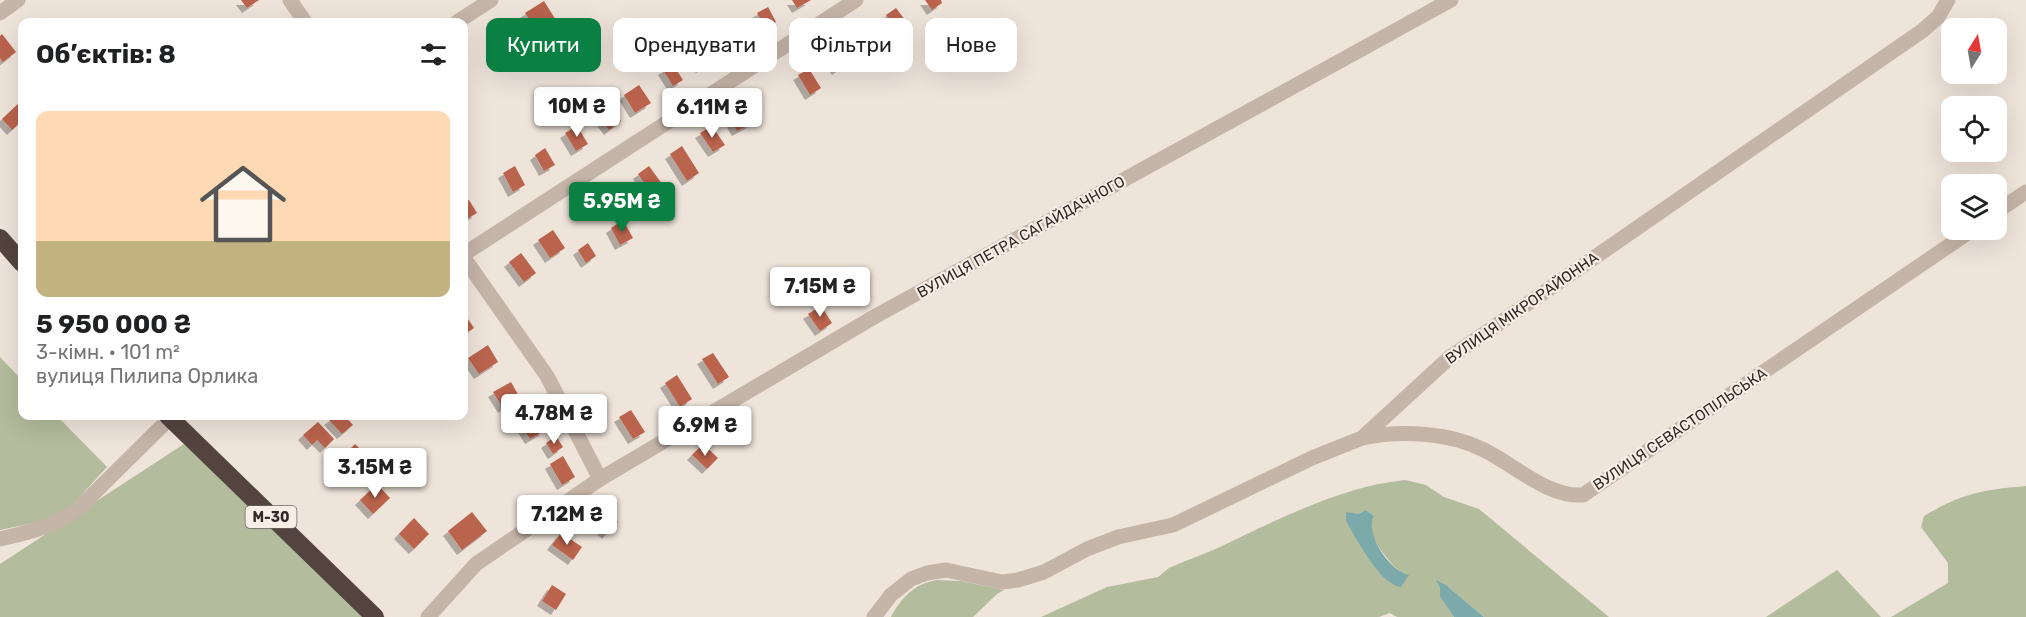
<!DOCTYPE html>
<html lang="uk">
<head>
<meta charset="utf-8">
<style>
	:root { --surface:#fff; --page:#f2f2f2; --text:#202124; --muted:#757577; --accent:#0b8043 }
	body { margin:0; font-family:Rubik,sans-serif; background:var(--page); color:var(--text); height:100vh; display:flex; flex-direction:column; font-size:22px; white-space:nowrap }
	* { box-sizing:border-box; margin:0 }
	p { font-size:20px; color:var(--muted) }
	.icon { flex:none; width:33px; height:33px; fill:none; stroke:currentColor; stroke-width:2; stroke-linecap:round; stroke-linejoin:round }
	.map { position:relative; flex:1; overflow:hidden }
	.drawer { position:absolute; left:18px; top:18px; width:450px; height:402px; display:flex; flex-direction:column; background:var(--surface); border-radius:12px; box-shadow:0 6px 24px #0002 }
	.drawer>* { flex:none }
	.hud { position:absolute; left:486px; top:18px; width:570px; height:54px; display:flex; gap:12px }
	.needle { width:39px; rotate:11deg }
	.buttons { position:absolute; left:1941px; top:18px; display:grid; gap:12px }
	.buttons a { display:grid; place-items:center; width:66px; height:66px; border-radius:12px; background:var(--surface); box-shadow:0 6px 24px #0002; font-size:30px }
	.price { position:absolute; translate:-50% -51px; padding:0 14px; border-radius:6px; background:#fff; color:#222; font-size:20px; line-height:39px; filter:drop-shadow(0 2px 3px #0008) }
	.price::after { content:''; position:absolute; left:50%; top:36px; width:18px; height:14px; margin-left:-9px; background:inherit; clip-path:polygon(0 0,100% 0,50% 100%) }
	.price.selected { background:var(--accent); color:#fff }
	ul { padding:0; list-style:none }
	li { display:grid; align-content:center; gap:12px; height:318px; padding:0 18px }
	li span { display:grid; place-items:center; height:186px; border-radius:12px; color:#555 }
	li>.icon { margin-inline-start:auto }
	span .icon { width:108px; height:108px; fill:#fffc; stroke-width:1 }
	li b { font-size:26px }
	h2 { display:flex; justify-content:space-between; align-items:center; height:72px; padding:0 18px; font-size:26px }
	.chip { padding:0 21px; border-radius:12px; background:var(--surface); box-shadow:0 6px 24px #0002; font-size:21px; line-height:54px }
	.chip.selected { background:var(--accent); color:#fff }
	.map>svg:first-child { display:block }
	.green { fill:#b3bc9c; fill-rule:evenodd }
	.water { fill:#7ca9a9 }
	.building { fill:#ba634d; filter:url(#shadow) }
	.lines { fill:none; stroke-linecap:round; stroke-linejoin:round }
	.minor { stroke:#c5b4a8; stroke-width:15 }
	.highway { stroke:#53443f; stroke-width:18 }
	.labels { text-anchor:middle; stroke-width:4.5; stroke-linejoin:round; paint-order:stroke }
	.shield { fill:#f7eee6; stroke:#6e6560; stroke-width:1.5 }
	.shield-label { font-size:14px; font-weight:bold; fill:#332a27 }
	.street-label { font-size:15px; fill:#332a27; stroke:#f7eee6 }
</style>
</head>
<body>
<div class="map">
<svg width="2026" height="617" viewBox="0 0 2026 617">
	<defs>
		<filter id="shadow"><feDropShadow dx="-5" dy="5" stdDeviation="0" flood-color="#0004"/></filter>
	</defs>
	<rect width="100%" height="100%" fill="#efe4da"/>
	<g class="green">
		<path d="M0,357L22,380V416H57L107,467L75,502L53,519L0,530Z"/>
		<path d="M184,444L385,617H0V564Z"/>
		<path d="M1405,480L1426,485L1444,497L1479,509L1609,617H1484L1446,585L1437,581L1440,588V597L1454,617H1397L1390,613L1379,617H1041L1107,587L1158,577L1169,568C1186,560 1203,555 1220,547C1276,520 1343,486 1405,480ZM1366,510L1374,516C1363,535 1389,561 1402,574L1346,521V513L1358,514Z"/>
		<path d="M2026,486V617H1891L1948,583V563L1921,527L1924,516C1963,493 1982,490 2026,486Z"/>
		<path d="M1837,570L1881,617H1766Z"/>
		<path d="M937,580L961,581L1004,590L997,594L973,617H891C901,598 915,583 937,580Z"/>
	</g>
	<g class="water">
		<path d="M1366,510L1374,516C1364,533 1390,572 1409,575L1401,587C1379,584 1357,539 1346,521V512L1358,514Z"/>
		<path d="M1436,580L1446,585L1484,617H1454L1440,597V588Z"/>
	</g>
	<g class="building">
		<path d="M241,0H259L247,8Z"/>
		<path d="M792,0H811L797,8Z"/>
		<path d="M925,0H941L942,3L932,10Z"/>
		<path d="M544,1L559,25L540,36L525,13Z"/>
		<path d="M768,7L776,22L766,28L757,13Z"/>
		<path d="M896,8L908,24L897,32L886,15Z"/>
		<path d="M731,21L744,41L733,49L719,29Z"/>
		<path d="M870,29L882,46L871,53L860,37Z"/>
		<path d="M2,34L16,52L3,62L0,58V36Z"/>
		<path d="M701,43L713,59L701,68L689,53Z"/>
		<path d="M836,46L848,62L837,70L826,54Z"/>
		<path d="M673,64L683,80L673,86L663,70Z"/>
		<path d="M809,69L821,88L810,95L798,75Z"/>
		<path d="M639,85L651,103L635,113L624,95Z"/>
		<path d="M21,101L22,121L12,130L2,119Z"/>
		<path d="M608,105L621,121L609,130L597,114Z"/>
		<path d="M742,107L752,123L737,131L728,116Z"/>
		<path d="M577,126L588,144L576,151L565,133Z"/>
		<path d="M712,126L725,145L713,152L700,133Z"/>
		<path d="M682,146L699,173L687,181L670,154Z"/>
		<path d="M545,148L555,165L544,171L535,155Z"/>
		<path d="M515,166L525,185L513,192L503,173Z"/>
		<path d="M649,166L665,188L653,196L638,174Z"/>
		<path d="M469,200L477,213L467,219L464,214V203Z"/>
		<path d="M623,220L633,238L620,245L611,228Z"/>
		<path d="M553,230L565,248L550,258L538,240Z"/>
		<path d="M588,243L596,256L586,263L578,250Z"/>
		<path d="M521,253L536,273L524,282L509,262Z"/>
		<path d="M821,306L832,323L820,331L808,314Z"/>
		<path d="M464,313L474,328L464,335Z"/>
		<path d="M488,345L498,362L479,374L468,358Z"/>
		<path d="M713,353L729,377L718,384L702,359Z"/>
		<path d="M677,375L692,399L680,407L665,383Z"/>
		<path d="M511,382L520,398L503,408L493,392Z"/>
		<path d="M526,405L531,413L513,424L507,416Z"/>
		<path d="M631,410L645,432L633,439L619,417Z"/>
		<path d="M335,416H345L353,425L342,434L329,420Z"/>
		<path d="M536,418L544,431L530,439L522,426Z"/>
		<path d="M318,422L334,439L325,448L317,440L312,445L303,435Z"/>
		<path d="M556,436L563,447L553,454L546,443Z"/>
		<path d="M355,444L365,454L343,477L333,467Z"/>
		<path d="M703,444L718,458L707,469L692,455Z"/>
		<path d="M563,456L575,477L562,485L550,464Z"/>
		<path d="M377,484L390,498L373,514L360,500Z"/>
		<path d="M604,509L618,522L607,534L593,520Z"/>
		<path d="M472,512L487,531L462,550L448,531Z"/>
		<path d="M414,518L429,534L414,549L399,534Z"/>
		<path d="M561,533L582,547L573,560L552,545Z"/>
		<path d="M552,585L566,594L556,610L542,601Z"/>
	</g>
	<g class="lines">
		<g class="minor">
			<path d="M290,0L305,22"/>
			<path d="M0,13L18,0"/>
			<path d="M457,22L491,0"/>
			<path d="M1996,212L2026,192"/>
			<path d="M464,254L856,0"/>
			<path d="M464,258L547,376L600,479"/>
			<path d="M1362,438C1400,430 1449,432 1484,450C1516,466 1547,497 1583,495L1972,230"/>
			<path d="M0,539C30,532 54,527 79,508L170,418"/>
			<path d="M428,617L476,564L600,479L874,317L1451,0"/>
			<path d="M874,617L891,595L911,579L927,573L946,570L1002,582L1018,580L1044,572L1087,549L1118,537L1173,525L1312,458L1362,438L1449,358L1922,31L1938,17L1948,0"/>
		</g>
		<g class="highway">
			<path d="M0,238L22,263"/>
			<path d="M168,416L375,617"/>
		</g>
	</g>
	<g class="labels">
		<rect class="shield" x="245.5" y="506" width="51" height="22" rx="4.5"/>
		<g class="shield-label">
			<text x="271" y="522">М-30</text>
		</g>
		<g class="street-label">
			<text transform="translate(1021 237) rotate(-29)" y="5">ВУЛИЦЯ ПЕТРА САГАЙДАЧНОГО</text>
			<text transform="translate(1522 308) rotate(-35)" y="5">ВУЛИЦЯ МІКРОРАЙОННА</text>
			<text transform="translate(1680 429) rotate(-34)" y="5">ВУЛИЦЯ СЕВАСТОПІЛЬСЬКА</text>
		</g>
	</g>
</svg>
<div class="buttons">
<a><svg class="needle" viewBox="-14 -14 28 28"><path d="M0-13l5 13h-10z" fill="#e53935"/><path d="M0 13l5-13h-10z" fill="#757577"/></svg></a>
<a><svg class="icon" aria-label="locate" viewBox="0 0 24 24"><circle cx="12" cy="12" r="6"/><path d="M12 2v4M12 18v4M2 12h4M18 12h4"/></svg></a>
<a><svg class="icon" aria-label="layers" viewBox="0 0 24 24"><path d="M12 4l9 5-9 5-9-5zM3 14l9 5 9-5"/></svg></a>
</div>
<b class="price" style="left:577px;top:138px">10M ₴</b>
<b class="price" style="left:712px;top:139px">6.11M ₴</b>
<b class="price selected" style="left:622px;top:233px">5.95M ₴</b>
<b class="price" style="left:820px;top:318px">7.15M ₴</b>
<b class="price" style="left:554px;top:445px">4.78M ₴</b>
<b class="price" style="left:705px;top:457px">6.9M ₴</b>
<b class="price" style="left:375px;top:499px">3.15M ₴</b>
<b class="price" style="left:567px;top:546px">7.12M ₴</b>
<div class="hud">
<a class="chip selected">Купити</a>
<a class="chip">Орендувати</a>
<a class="chip">Фільтри</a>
<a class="chip">Нове</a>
</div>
<section class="drawer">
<h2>Об’єктів: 8<svg class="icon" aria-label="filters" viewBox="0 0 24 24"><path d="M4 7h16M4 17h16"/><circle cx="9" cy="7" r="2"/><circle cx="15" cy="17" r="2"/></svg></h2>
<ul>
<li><span style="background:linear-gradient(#ffd9b3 70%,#c2b280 0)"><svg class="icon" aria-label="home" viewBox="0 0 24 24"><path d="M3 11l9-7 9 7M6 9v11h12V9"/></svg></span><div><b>5 950 000 ₴</b><p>3-кімн. · 101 m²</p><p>вулиця Пилипа Орлика</p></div></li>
</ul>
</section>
</div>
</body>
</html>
